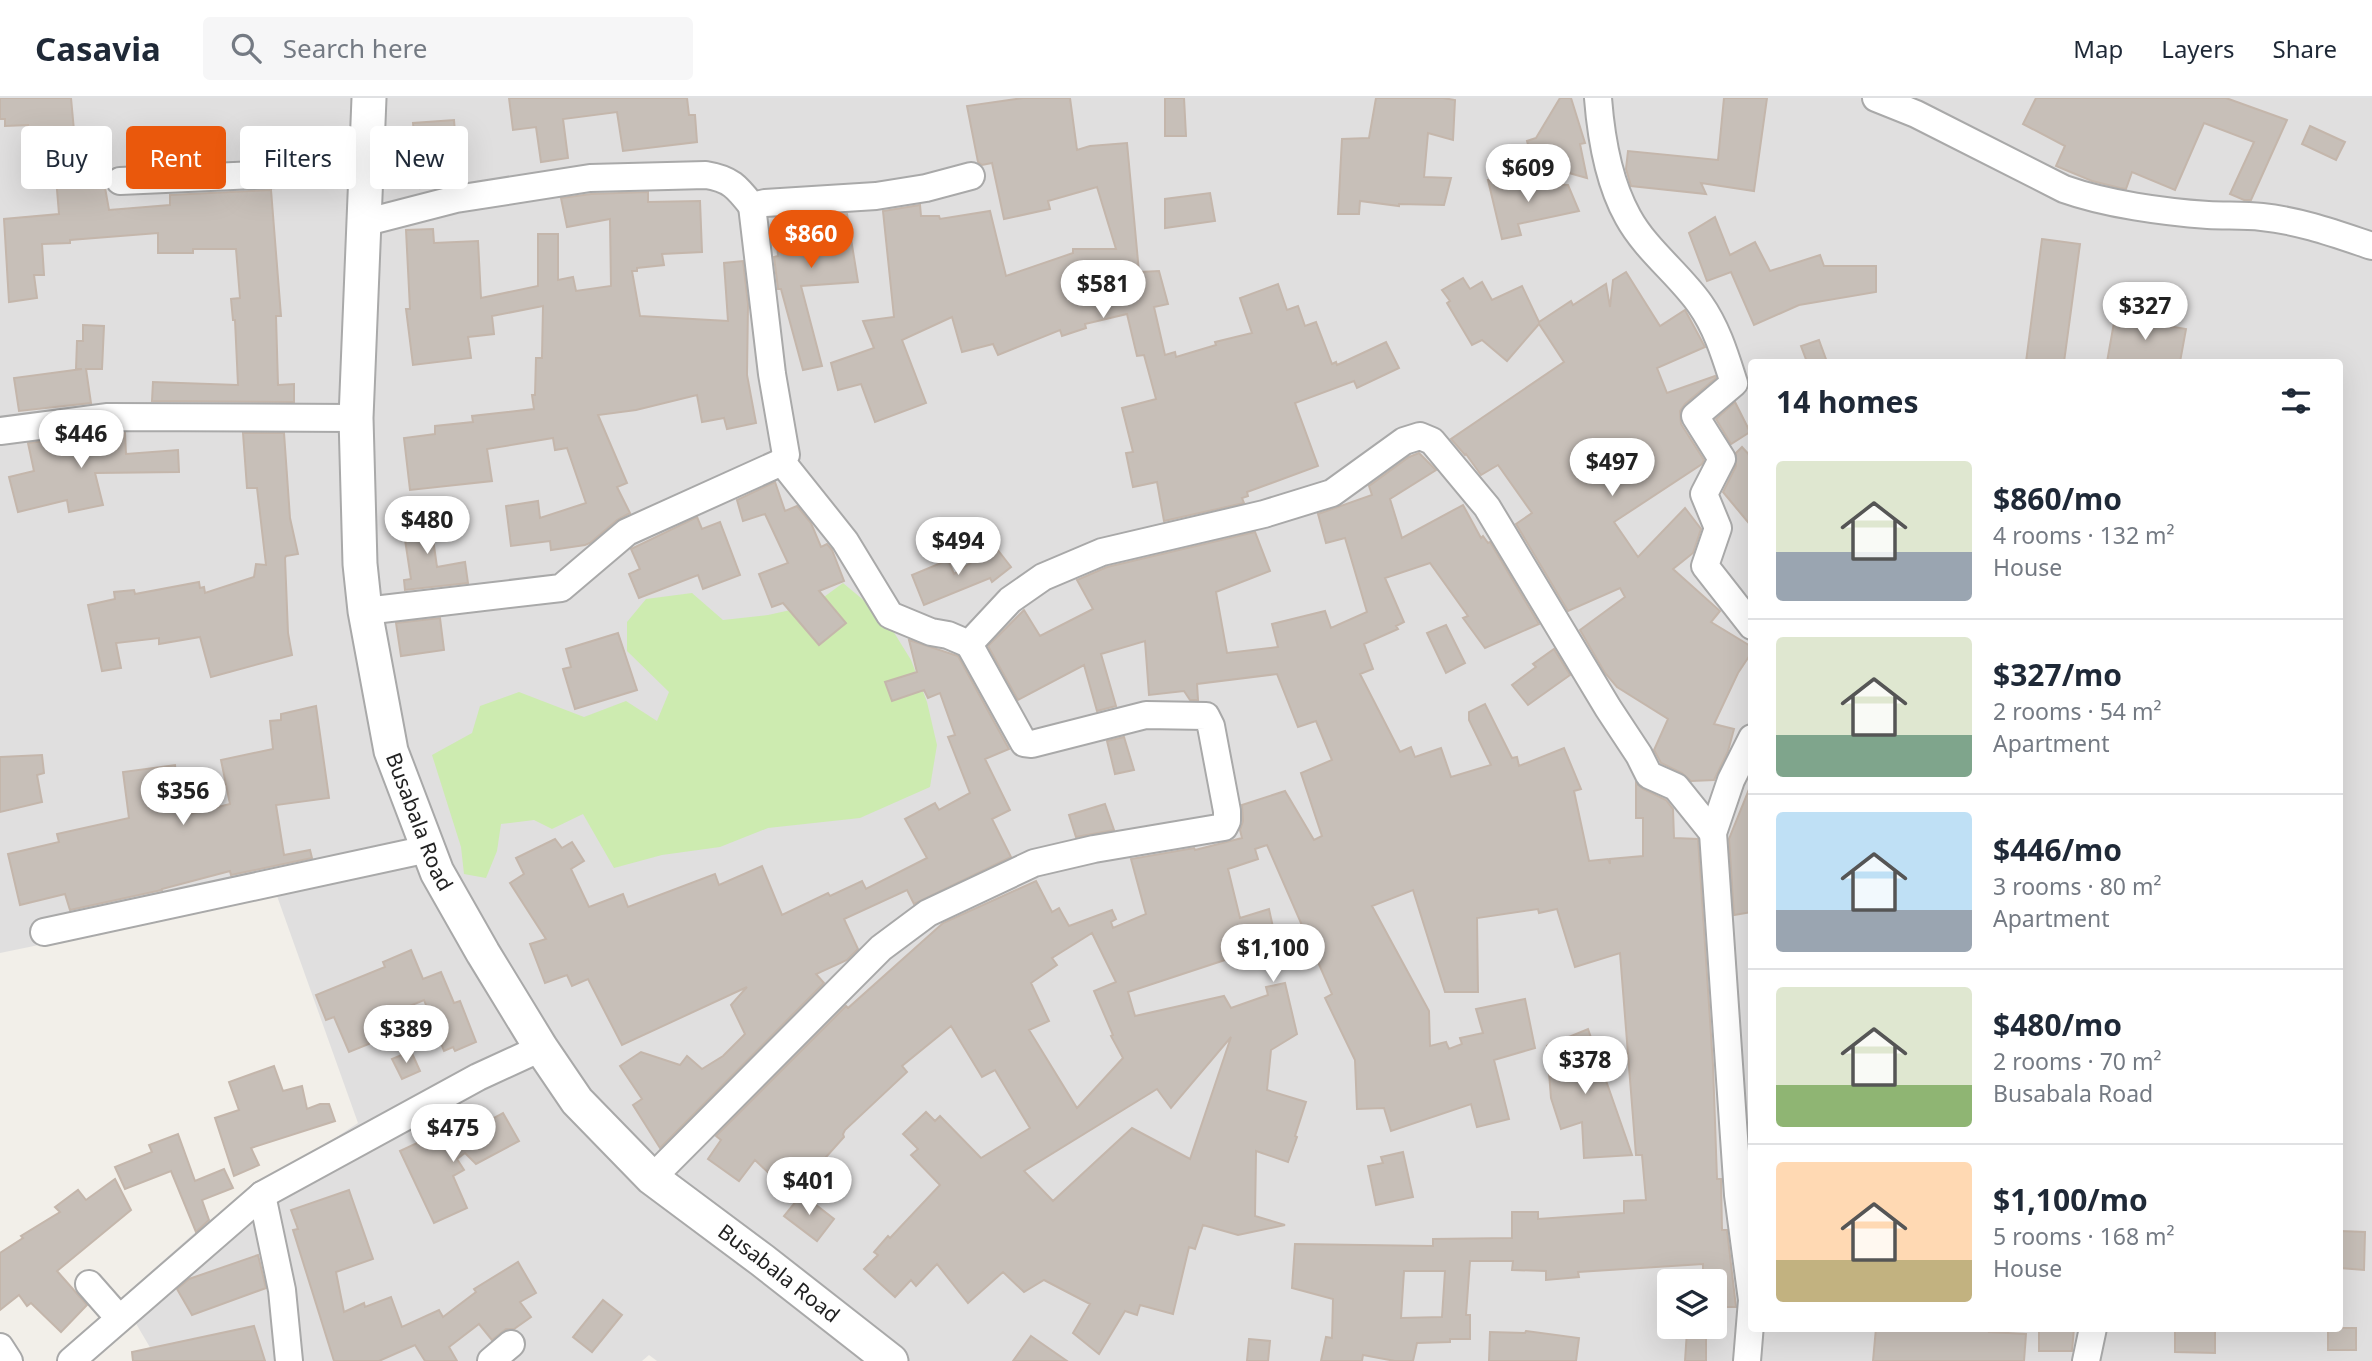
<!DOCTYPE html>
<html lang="en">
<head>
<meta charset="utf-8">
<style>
	:root { --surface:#fff; --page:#f6f6f7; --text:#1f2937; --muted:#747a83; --line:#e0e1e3; --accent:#ea580c }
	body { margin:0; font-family:"Noto Sans",sans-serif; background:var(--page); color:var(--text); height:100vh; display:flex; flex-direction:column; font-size:26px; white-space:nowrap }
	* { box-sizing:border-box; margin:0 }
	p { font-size:23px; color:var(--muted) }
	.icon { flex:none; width:38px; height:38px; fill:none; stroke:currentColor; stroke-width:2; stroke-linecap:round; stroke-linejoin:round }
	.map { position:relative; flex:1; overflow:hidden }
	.sheet { position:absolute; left:1748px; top:261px; width:595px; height:973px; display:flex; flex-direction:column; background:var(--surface); border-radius:7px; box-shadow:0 7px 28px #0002 }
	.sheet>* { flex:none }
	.guide { position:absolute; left:21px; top:28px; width:665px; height:63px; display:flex; gap:14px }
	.buttons { position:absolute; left:1657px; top:1171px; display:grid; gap:14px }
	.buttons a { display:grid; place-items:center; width:70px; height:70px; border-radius:7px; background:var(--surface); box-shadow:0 7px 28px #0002; font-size:35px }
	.price { position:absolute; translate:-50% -60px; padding:0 16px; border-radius:24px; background:#fff; color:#222; font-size:23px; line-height:46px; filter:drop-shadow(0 2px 4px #0008) }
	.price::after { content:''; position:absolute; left:50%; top:42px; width:21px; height:16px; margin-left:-10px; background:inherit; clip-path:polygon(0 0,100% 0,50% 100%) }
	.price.current { background:var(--accent); color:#fff }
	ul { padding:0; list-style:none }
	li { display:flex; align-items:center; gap:21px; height:175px; padding:0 28px }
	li+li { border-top:2px solid var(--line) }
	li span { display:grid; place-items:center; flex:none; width:196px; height:140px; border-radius:7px; color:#555 }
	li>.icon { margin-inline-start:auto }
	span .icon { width:84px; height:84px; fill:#fffc; stroke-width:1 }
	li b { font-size:30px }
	h2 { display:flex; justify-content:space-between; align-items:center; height:84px; padding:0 28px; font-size:30px }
	.tag { padding:0 24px; border-radius:7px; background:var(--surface); box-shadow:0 7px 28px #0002; font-size:24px; line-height:63px }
	.tag.current { background:var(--accent); color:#fff }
	header { display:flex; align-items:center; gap:42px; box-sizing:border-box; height:98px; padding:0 35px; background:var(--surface); border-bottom:2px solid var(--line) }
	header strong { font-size:33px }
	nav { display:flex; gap:38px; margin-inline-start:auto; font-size:24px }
	.search { width:490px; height:63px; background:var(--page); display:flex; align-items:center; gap:18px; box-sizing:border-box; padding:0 24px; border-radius:7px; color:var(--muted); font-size:26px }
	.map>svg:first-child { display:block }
	.residential { fill:#e0dfdf; fill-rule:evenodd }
	.grass { fill:#cdebb0 }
	.building { fill:#c7bfb8; stroke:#c4b6ab; stroke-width:2; fill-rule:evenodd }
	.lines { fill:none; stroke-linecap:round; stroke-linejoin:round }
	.minor-casing { stroke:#a9a9a9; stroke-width:30 }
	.tertiary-casing { stroke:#a9a9a9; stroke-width:37 }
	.minor { stroke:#fff; stroke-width:26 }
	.tertiary { stroke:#fff; stroke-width:33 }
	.labels { text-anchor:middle; stroke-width:5; stroke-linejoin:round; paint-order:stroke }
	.street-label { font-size:21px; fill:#222; stroke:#fff }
</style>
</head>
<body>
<header>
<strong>Casavia</strong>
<div class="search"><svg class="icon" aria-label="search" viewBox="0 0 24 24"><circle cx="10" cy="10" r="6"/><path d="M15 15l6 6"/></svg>Search here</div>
<nav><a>Map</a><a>Layers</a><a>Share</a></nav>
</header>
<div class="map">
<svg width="2372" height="1263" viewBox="0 0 2372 1263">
	<rect width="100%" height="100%" fill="#f2efe9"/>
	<path class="residential" d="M0,0H2372V1263H657L649,1257L642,1263H158L121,1200L208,1123L358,1025L277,798L0,855ZM1752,264H2340V1230H1752ZM1670,1183H1715V1228H1670Z"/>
	<path class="grass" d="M843,485L885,520L911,562L927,604L937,647L930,689L860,720L768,730L720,749L662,757L614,770L583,716L552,731L534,722L501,726L497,753L486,780L464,776L461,749L432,657L472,635L480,608L519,594L584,619L626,603L657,623L669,594L627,553V524L646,501L692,495L723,522L768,517L813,507Z"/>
	<g class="building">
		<path d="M0,0H71L77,65L104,63V84L109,112L170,107V97L271,92L281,218H276L278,287L294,286V304L152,303L153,284L238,287L235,222H233L231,201L240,200L236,151H193V155H158V135L70,142V145L42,146L44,177H34L37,200L9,204L4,121L59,116L52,31L28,32V27L5,28V21H0Z"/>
		<path d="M509,0H687L689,17H695L697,44L623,53L617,14L563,21L568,60L541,64L536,29L513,32Z"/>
		<path d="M1023,0H1070L1077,52L1090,48L1127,45L1139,174L1159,173L1168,206L1154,209L1165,257L1175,254L1176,259L1216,247L1215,244L1252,235L1240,200L1278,186L1287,212L1298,208L1305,228L1316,224L1332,266L1336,264L1337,267L1386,244L1399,270L1357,290L1354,283L1295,305L1318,368L1247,394L1248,398L1242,400L1244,405L1164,423L1157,384L1133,389L1126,355L1133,354L1122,310L1156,301L1144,257L1137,258L1127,216L1085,226L1086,230L1062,238L1060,232L998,257L993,246L962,254L952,219L902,242L926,305L875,324L861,286L838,292L831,265L874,250L863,223L894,219L883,113L920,107L921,118H939L940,121L990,113L1006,178L1073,155V151H1116L1097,89L1048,103L1050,111L1004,121L992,65L982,67L978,64L967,8Z"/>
		<path d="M1165,0H1184L1186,38H1165Z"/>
		<path d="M1376,0H1443L1455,2L1453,42L1428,35L1424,79L1451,80L1444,107L1399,106V108L1360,103L1359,116H1338L1342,41L1369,40Z"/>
		<path d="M1560,0H1571L1585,45L1580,46L1587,80L1533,65L1527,43L1536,40Z"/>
		<path d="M1724,0H1767L1754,93L1701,85L1706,96L1631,88L1626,71L1628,53L1718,62Z"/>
		<path d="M2036,0H2226L2287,22L2251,102H2244L2230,96L2254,44L2204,25L2175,92L2132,74L2126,91L2120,90L2092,83L2056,68L2065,48L2023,26Z"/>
		<path d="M454,22L459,85L420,90L419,77L395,79L394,60L416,58L413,25Z"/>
		<path d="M2310,28L2345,44L2336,62L2302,46Z"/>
		<path d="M1488,82L1568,87L1579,113L1518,126L1521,137L1502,141Z"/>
		<path d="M648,94V104L700,103L702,154L662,156L664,167L637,170V173H632L640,218L728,223L724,165L743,163L748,206L747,277L756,325L727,331L724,320L702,324L697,297L636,312L598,317L627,385L617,389L630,415L617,422L590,445L585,447L551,452L550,443L511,448L506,408L538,403L540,420L586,405L567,350L555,352L553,340L487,351L492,383L410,392L404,340L435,336V328L473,324L472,318L534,311L532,297H535L536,260H542L543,208L492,218L494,236L468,239L471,260L413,267L406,211H410L406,132L433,131L434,145L478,143L481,200L538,188V136H558V182L573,179L576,193L611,188L610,121L567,129L561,100L591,96Z"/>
		<path d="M1210,95L1215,123L1165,130V101Z"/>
		<path d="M847,116L858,184L801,188L822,268L803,272L781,191H778L774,159L778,158L775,122Z"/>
		<path d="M1715,119L1730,157L1755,144L1770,173L1820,157L1824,168H1876V194L1799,207L1754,227L1731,174L1707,183L1689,135Z"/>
		<path d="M2042,141L2080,146L2064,264H2026Z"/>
		<path d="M1626,174L1660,228L1685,212L1705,249L1657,270L1667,295L1715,278L1716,280L1685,306L1680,313L1681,326L1704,362L1702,366L1614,424L1638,459L1685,410L1701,431L1693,455L1673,471L1720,513L1711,524L1752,549V554L1738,575L1714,626L1734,631L1728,653L1714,682L1691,683L1682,675L1661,665L1654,652L1668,621L1617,589L1605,575L1580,532L1625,499L1620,490L1568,513L1516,426L1532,415L1498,367L1481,377L1466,356L1465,357L1451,341L1564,264L1539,226L1507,263L1482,242L1472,247L1447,205L1450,203L1442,192L1463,180L1470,191L1482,184L1492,202L1522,188L1539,224L1571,203L1573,207L1606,186L1610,209L1613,182Z"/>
		<path d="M2115,219L2186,231L2180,264H2107Z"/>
		<path d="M83,227L104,228L102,271H86L91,305L19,313L14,280L82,271H76L77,243H83Z"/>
		<path d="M1819,242L1827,264H1807L1801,248Z"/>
		<path d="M1735,304L1750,334L1731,346L1716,321Z"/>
		<path d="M109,335H125L126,356L178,352L179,374L95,375L103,407L69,414L67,402L18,414L9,379L34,373L28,345Z"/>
		<path d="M243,335H284L290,420L298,456L286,458L285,460L288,535L292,557L211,579L200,539L159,546V540L116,545L121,570L102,573L88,507L115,501L114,494L134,492L135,496L199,484L200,490L204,489L205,495L254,479L256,466L266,467L257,390H247Z"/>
		<path d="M1742,349L1752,360V429L1723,394L1736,368V355Z"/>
		<path d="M1419,355L1436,372L1390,401L1402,440L1463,407L1481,440L1483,438L1488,445L1490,444L1539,526L1485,550L1463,520L1468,518L1430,465L1385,480L1404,524L1396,528L1398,531L1364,546L1373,571L1360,576L1400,654L1411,649L1415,659L1441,650L1451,679L1491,667L1469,622V614L1485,606L1512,660L1517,659L1519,668L1564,650L1581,691L1574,693L1589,763L1608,761L1610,766V761L1643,758V720H1636V685L1643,691L1666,702L1673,711L1674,740L1698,741L1713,967L1717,1081H1721L1722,1132H1727L1736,1209H1715V1183H1703V1166L1578,1174L1579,1179L1546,1182V1173L1512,1172L1513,1163H1470L1466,1217H1470V1241H1450V1244L1417,1245L1413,1263H1395L1363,1257L1362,1263H1321L1326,1239L1332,1240L1333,1201L1292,1190L1295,1146L1433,1148V1141L1512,1140V1114H1538V1121L1624,1115V1103L1646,1102L1642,1057H1636L1620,855L1575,869L1557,811L1539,815L1538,811L1477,820L1478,894H1445L1413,792L1372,808L1429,913L1430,948L1446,944L1449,951L1462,946L1460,940L1483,935L1476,911L1525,901L1535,950L1494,962L1509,1021L1477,1029L1471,1006L1391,1033L1384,1010L1357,1011L1355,962L1325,900L1332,896L1267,747L1255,751L1258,761L1228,771L1240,820L1269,811L1275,838L1244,849L1246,855L1128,894L1135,918L1224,898L1231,910L1268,897L1266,889L1285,885L1297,936L1271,952L1267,992L1306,1004L1295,1038L1297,1039L1288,1064L1256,1053L1255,1118L1285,1127L1238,1137L1203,1127L1195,1151L1189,1149L1173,1216L1140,1207L1137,1217L1125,1213L1099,1256L1073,1235L1090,1206L1044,1182L1024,1194L1003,1174L968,1205L937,1166L916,1188L911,1182L895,1199L864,1171L878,1157L874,1154L888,1138L890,1140L940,1087L911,1057L918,1051L903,1036L926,1014L935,1023L940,1018L981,1060L1030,1030L995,972L982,979L951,928L902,968L907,974L845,1032L843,1036L844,1039L792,1097L755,1062L739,1083L708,1061L721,1042L716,1038L846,908L848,910L943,825L1036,783L1052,814L1059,810L1069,828L1112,812L1116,821L1111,824L1113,830L1146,816L1131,761L1194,750L1195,752L1242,740L1240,732L1243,723L1242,707L1285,693L1314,742L1322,738L1301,675L1332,662L1316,623L1298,629L1277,576L1197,586L1198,602H1190L1184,593L1149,597L1145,543L1101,556L1116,608L1097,613L1084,567L1018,602L988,548L1024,512L1040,538L1093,511L1077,482L1107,469L1255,434L1270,473L1216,494L1227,555L1278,549L1272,526L1325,513L1331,530L1367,514L1345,440L1326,445L1318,416L1372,397L1369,388L1409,359ZM1092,835L1116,884L1094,893L1113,937L1111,938L1123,960L1077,1010L1029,932L1049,923L1031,885L1057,867L1052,860ZM1231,939L1190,1061L1132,1030L1053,1103L1024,1073L1157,991L1171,1010ZM1404,1173H1445L1442,1219L1401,1220Z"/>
		<path d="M775,384L785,413L797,408L811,425L821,449L827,446L832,452L844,483L819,493L846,525L819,547L783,505L772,509L759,476L788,465L765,416L743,423L737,402Z"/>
		<path d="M429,413L437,469L465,464L468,485L405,492L404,482L411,481L402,422H406L405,416Z"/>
		<path d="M697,419L702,431L720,424L740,477L703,491L698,477L639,500L629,476L640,471L631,451Z"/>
		<path d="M997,451L1011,469L992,484L990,480L924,507L912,477L948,462L954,476L984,456L986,458Z"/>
		<path d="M440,520L444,552L401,558L396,525Z"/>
		<path d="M1446,527L1465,565L1446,575L1427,535Z"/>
		<path d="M618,535L637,592L575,611L563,571L571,569L566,551Z"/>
		<path d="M909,542L958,558L1009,651L985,661L1010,712L992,721L1011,759L914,806L907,792L844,821L858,851L847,862L816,876L824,885L660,1050L633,1007L642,1001L620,968L641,954L680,967L687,958L702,971L723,958L745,936L731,907L747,889L622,947L588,881L572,888L567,877L545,885L530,846L546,841L510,785L524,776L516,760L555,741L562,750L572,744L584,763L571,771L589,809L623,796L628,809L715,776L719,787L762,768L782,817L828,795L830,798L862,783L866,791L927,760L905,721L935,705L939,712L970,695L948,639L955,637L940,595L928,600L924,592L892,603L885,584L917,574Z"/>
		<path d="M1554,551L1570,577L1528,607L1512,587L1536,569L1533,566Z"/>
		<path d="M316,608L329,700L276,707L284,757L310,752L312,760L231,777L230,773L162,791V792L70,812L65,796L20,807L8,756L59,744L57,736L129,720L123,674L175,667L182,718L230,706L221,662L273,651L270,623L281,622V616Z"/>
		<path d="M1124,639L1134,672L1115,676L1107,643Z"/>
		<path d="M42,657L44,675L37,677L42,704L0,714V659Z"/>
		<path d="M1750,689L1752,690V814L1734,817L1729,741Z"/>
		<path d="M1105,706L1114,732L1076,739L1069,717Z"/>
		<path d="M411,852L423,881L441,874L454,905L460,903L476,944L455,953L453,949L444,953L424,902L383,919L391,937L349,954L334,919L326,922L316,897L385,869L383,864Z"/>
		<path d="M1588,931L1632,1057L1584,1060L1582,1024L1561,1031L1551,1000L1547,948Z"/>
		<path d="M411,953L420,973L402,981L392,961Z"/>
		<path d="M274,968L283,993L302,988L307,1011L320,1006H329L335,1023L251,1050L259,1067L234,1078L215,1020L239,1012L229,984Z"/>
		<path d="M503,1015L519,1043L476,1066L465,1055L457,1061L464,1072L453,1078L467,1110L434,1125L400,1053L434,1037L440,1049Z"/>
		<path d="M178,1036L195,1083L224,1071L233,1090L202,1102L209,1122L196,1134L171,1073L125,1091L115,1069L152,1054L149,1047Z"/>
		<path d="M1403,1054L1413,1099L1376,1107L1368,1068L1383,1065L1381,1059Z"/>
		<path d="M115,1081L131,1112L57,1173L87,1207L61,1234L31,1205L27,1208L19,1197L0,1212V1155L23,1140L21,1138L60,1114L55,1109L78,1092L86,1102Z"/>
		<path d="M349,1092L373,1161L336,1174L344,1214L364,1205L365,1209L391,1199L402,1229L439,1212L443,1219L476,1194L474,1191L518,1164L536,1195L520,1204L531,1219L514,1231H506L492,1242L479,1226L449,1249L457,1263H425L415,1247L379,1263H334L293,1132L298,1131L291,1112Z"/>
		<path d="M802,1096L834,1121L817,1143L784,1118Z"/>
		<path d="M2340,1133L2365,1134L2364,1172L2340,1170Z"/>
		<path d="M258,1157L266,1190L192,1217L177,1191L189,1181Z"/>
		<path d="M603,1202L622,1217L592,1254L573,1239Z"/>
		<path d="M254,1228L265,1263H133L132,1254Z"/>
		<path d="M1876,1230H1990L1989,1234L2026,1236L2024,1263H1873Z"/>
		<path d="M2039,1230H2074L2072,1253H2039Z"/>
		<path d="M2175,1230H2215V1255L2175,1254Z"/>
		<rect x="2328" y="1230" width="28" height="22"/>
		<path d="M1526,1233L1579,1240L1576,1263H1489L1490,1234L1525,1235Z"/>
		<path d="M1687,1233L1706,1234V1263H1685Z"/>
		<path d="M1031,1238L1067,1263H1013Z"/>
		<path d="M1249,1241L1270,1243L1268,1263H1247Z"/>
	</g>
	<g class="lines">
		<defs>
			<g id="minor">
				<path d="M1598,0C1601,39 1609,85 1628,119C1646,152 1679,176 1700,206C1717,230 1725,257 1734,285L1695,318L1722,361L1704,396L1718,430L1705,468L1752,528"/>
				<path d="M1876,0L1916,16L2064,91C2106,106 2164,114 2208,117C2226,118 2244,117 2262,119C2301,123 2336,136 2372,148"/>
				<path d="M120,83L365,72"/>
				<path d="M752,108L772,276L786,357L782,364L845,443L890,517L931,534L948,537L969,546L1010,502L1043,479L1102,454L1264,416L1332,395L1404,343L1420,338L1432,343L1487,409L1608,610L1639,657L1649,677L1676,689L1713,735"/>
				<path d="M363,125L456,101L590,80L706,77C731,81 737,89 752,108L765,105L876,98L926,90L971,78"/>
				<path d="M0,333L108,319L356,320"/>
				<path d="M365,513L561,490L627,434L782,364"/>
				<path d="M44,834L428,751"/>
				<path d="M652,1080L881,850L928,815L1034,765L1094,751L1224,729L1227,723V713L1211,628L1206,618L1146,617L1032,646L1024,645L969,546"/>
				<path d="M262,1097L282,1192L289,1263"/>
				<path d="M89,1186L118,1219"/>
				<path d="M0,1249L9,1263"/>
				<path d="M71,1263L262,1097L478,979L541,950"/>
				<path d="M491,1263L511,1246"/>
				<path d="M1747,1263L1752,1202L1738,1097L1713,735L1731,682L1752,640"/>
				<path d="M2086,1263L2093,1230"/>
			</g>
			<g id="tertiary">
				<path id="s1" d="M369,0L356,320L360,466L365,513L391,653L437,774L483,855L541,950L577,1003L652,1080L762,1162L891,1263"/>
			</g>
		</defs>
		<use href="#minor" class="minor-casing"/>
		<use href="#tertiary" class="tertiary-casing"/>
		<use href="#minor" class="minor"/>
		<use href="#tertiary" class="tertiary"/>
	</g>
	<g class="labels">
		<g class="street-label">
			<text dy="7" stroke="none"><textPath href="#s1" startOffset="732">Busabala Road</textPath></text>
			<text dy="7" stroke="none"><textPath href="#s1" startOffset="1320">Busabala Road</textPath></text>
		</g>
	</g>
</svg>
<div class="buttons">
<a><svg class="icon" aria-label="layers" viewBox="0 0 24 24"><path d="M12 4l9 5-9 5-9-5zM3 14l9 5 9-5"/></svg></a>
</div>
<b class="price" style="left:1528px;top:106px">$609</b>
<b class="price current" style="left:811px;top:172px">$860</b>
<b class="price" style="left:1103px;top:222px">$581</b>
<b class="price" style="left:2145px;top:244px">$327</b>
<b class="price" style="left:81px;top:372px">$446</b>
<b class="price" style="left:1612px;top:400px">$497</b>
<b class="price" style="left:427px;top:458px">$480</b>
<b class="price" style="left:958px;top:479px">$494</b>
<b class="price" style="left:183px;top:729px">$356</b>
<b class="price" style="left:1273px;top:886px">$1,100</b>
<b class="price" style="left:406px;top:967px">$389</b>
<b class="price" style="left:1585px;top:998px">$378</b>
<b class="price" style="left:453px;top:1066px">$475</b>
<b class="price" style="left:809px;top:1119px">$401</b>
<div class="guide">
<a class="tag">Buy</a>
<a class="tag current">Rent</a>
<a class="tag">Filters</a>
<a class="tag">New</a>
</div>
<section class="sheet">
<h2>14 homes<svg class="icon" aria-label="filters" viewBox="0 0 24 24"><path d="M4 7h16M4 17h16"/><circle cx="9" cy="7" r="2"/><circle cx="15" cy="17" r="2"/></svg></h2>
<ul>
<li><span style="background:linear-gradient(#dfe7d0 65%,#9aa5b1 0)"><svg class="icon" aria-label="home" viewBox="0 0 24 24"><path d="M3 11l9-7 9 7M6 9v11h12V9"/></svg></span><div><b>$860/mo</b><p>4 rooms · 132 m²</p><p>House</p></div></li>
<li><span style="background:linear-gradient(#dfe7d0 70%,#7fa58c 0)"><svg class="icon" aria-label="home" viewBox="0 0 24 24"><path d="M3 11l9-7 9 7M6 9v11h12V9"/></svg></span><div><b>$327/mo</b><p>2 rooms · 54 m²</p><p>Apartment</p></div></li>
<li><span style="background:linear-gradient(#bfe0f5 70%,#9aa5b1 0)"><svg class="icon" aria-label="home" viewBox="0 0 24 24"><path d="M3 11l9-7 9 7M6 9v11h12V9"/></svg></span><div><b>$446/mo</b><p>3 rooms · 80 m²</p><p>Apartment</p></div></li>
<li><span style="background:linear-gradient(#dfe7d0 70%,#8fb573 0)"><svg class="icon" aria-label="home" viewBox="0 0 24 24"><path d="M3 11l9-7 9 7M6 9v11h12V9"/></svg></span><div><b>$480/mo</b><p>2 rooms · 70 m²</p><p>Busabala Road</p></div></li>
<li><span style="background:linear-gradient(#ffd9b3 70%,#c2b280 0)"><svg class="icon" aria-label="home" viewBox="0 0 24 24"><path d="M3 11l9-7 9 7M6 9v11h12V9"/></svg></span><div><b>$1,100/mo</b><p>5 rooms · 168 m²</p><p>House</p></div></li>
</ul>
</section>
</div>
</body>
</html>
